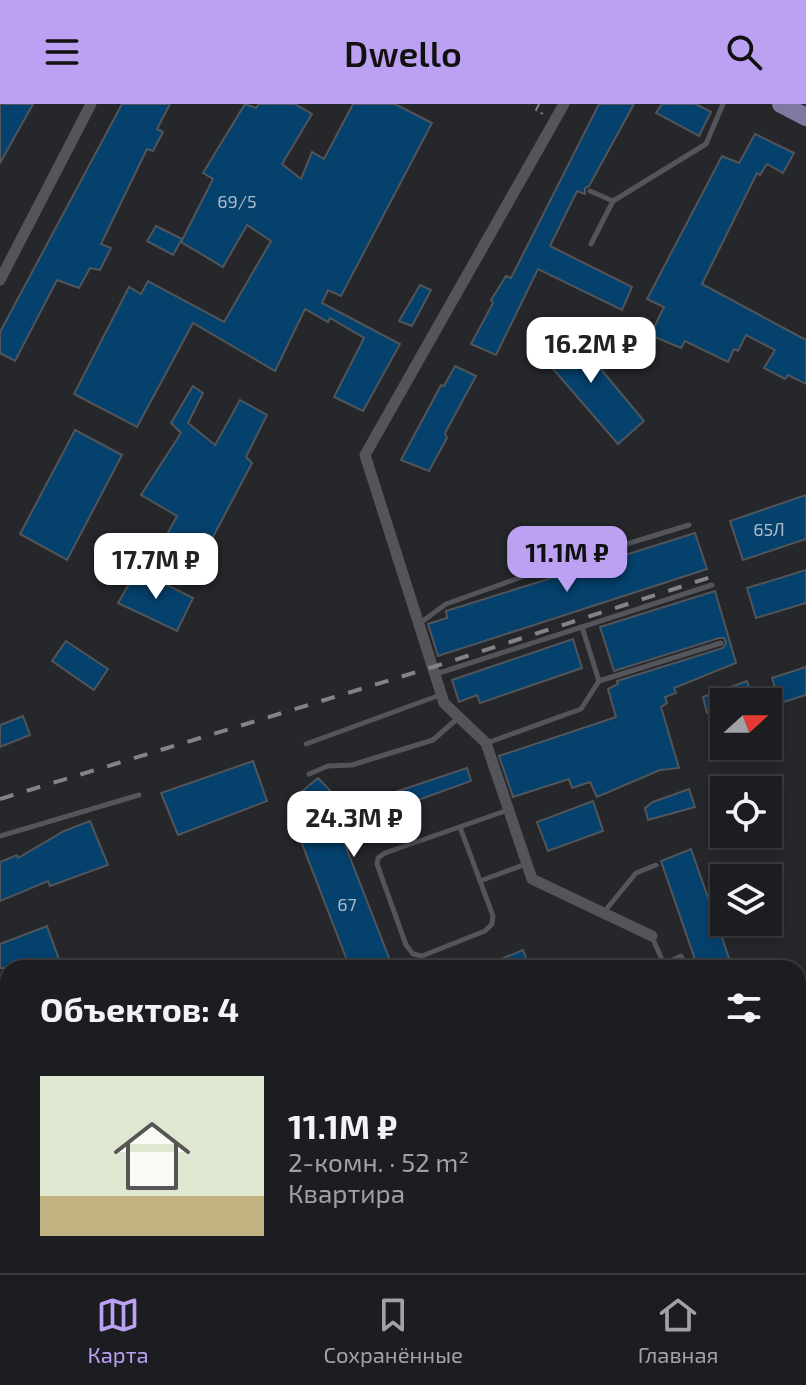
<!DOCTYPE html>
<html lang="ru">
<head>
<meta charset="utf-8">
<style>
	:root { --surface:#1c1d20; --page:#292a2d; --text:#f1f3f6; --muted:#a0a2a5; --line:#3a3b3e; --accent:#bca0f2 }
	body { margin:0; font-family:"Exo 2",sans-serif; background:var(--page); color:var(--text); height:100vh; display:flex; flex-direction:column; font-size:30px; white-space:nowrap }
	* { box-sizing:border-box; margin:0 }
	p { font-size:26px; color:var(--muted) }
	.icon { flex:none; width:44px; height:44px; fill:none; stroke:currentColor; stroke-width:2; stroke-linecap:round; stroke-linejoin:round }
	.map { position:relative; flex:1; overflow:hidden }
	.side { position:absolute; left:0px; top:856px; width:806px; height:314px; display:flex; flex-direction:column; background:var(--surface); border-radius:24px 24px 0 0; box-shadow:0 4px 12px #0003,0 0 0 2px var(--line) }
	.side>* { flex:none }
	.needle { width:52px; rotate:69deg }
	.buttons { position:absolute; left:710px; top:584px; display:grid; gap:16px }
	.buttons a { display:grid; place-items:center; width:72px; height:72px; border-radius:0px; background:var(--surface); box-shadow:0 4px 12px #0003,0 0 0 2px var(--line); font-size:40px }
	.price { position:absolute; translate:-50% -68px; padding:0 18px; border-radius:16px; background:#fff; color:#222; font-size:26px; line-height:52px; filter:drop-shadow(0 2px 4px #0008) }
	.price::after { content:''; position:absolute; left:50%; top:48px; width:24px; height:18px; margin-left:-12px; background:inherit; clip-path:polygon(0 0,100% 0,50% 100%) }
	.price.active { background:var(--accent); color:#111 }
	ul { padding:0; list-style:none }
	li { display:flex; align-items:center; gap:24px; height:200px; padding:0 40px }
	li+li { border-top:2px solid var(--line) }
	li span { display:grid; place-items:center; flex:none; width:224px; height:160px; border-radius:0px; color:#555 }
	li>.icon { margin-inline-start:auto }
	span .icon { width:96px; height:96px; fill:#fffc; stroke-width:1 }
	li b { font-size:34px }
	h2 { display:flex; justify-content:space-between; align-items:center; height:96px; padding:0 40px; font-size:34px }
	header { display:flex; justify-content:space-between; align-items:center; height:104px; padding:0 40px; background:var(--accent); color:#111; font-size:36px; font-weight:600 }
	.dock { display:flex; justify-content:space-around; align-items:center; height:112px; border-top:2px solid var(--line); background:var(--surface); font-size:22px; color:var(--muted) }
	.dock a { display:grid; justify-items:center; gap:4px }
	.dock .active { color:var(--accent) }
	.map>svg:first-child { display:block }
	.building { fill:#05416d; stroke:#51555a; stroke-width:2 }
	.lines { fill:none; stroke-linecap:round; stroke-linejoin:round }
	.path { stroke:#7d7f82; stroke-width:2; stroke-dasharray:8 4; stroke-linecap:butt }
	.lane { stroke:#54555b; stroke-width:5 }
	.street { stroke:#54555b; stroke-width:11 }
	.primary { stroke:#8078a1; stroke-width:18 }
	.rail { stroke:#828487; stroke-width:4; stroke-dasharray:14 14; stroke-linecap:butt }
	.labels { text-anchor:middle; stroke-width:6; stroke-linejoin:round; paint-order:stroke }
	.number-label { font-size:18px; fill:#abbbc8 }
</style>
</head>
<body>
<header><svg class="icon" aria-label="menu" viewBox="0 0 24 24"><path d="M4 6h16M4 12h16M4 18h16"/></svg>Dwello<svg class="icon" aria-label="search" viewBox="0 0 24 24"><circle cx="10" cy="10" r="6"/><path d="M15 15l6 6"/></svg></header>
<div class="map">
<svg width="806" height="1169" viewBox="0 0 806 1169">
	<rect width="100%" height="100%" fill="#25272b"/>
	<g class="building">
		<path d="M0,0H33L0,59Z"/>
		<path d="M122,0H170L157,25L163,28L153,47L147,45L101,140L111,144L100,166L90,164L79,184L57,176L15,257L0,249V228Z"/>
		<path d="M245,0L256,4L259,0H295L312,10L282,60L301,75L312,48L324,55L353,0H395L432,19L341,192L328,186L322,199L400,240L363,307L334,293L364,234L330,214L328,218L305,205L275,267L193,219L137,323L74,290L129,183L141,190L148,177L224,218L271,137L247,121L223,163L181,138L213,75L203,69Z"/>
		<path d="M599,0H634L589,82L585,84V90L577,87L550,142L632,183L622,206L538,165L496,251L471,240L493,199L491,196L506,172L511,174Z"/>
		<path d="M662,0H696L711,8L699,32L656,9Z"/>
		<path d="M755,30L794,49L783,69L767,60L760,71L757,69L702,180L806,236V280L788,271L785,275L764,264L775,246L746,231L738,247L734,245L728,258L685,237L681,244L655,233L645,252L624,239L634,220L651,230L664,203L647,195L722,52L739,59Z"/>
		<path d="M156,122L182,135L173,151L147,137Z"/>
		<path d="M420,181L431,186L412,222L399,217Z"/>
		<path d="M565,222L644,317L618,340L547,258L549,255L541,239Z"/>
		<path d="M455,262L476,272L445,329L447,334L429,367L401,356L441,281L444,282Z"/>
		<path d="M193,282L203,289L188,319L215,341L240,296L267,311L246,353L252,359L196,465L159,445L177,412L141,391L181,329L171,319Z"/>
		<path d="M75,326L122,351L67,456L20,430Z"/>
		<path d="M806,391V435L743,456L730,417Z"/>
		<path d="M695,429L707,465L438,552L428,520L447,514L446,507Z"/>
		<path d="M137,466L193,494L177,527L118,499Z"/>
		<path d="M806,466V499L756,514L747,484Z"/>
		<path d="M715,487L736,559L674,584L676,589L665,593L667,599L661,603L679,664L660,666L597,693L590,678L572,684L569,675L513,693L499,652L616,613L608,585L618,580L617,577L723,544L726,539L724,534H719L614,567L600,523Z"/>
		<path d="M573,535L582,564L480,599L477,591L459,598L452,576Z"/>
		<path d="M66,537L108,565L94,586L52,557Z"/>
		<path d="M806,563V591L780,599L772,574Z"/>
		<path d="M747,577L752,593L738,598H724V603L707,609L703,593Z"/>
		<path d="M23,612L30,631L0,643V621Z"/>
		<path d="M253,657L267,697L178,731L161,689Z"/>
		<path d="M467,664L471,677L393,705L397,716L342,733L393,864H350L301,737L317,731L288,699L318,674L347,704Z"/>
		<path d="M689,685L695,703L648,716L645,704L653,698Z"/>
		<path d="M593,697L603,727L548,747L537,718Z"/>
		<path d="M90,717L108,761L50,782L48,777L0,797V758L17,751L18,754L64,727Z"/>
		<path d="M691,745L729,854L705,864H698L661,757Z"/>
		<path d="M47,822L62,864H0V840Z"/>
		<path d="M523,846L530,864H480Z"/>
	</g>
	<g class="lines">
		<path class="path" d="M539,0L536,6L543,10"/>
		<g class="lane">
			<path d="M590,87L613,97L706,40L723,0"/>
			<path d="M591,140L613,97"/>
			<path d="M420,519L446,500L541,466L689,421"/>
			<path d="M436,570L712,481"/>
			<path d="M599,577L721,539"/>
			<path d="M487,639L581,605L599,577L582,523"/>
			<path d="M306,640L440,591"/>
			<path d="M309,670L328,662L352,661L433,636L458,614"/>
			<path d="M460,723L493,812L492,820L485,827L422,852L413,850L406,841L377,760L378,754L385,749L508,706"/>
			<path d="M0,732L139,691"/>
			<path d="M480,777L526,760"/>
			<path d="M604,808L636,769L656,761"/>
			<path d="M652,833L664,860L681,852L686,864"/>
			<path d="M679,1162L682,1169"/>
			<path d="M763,1162L765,1169"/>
			<path d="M628,1169L642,1162"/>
		</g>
		<g class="street">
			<path d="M564,0L365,351L444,599L486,639L532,775L652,832"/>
			<path d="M0,176L91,0"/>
			<path d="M486,1162L489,1169"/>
		</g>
		<path class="primary" d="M781,0L806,13"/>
		<path class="rail" d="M0,695L433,563L711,473"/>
	</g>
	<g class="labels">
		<g class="number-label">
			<text x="237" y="104">69/5</text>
			<text x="769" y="432">65Л</text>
			<text x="347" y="807">67</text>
		</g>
	</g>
</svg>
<div class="buttons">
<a><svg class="needle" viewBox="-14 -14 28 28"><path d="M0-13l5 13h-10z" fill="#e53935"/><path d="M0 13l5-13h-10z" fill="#a0a2a5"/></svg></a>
<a><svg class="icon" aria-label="locate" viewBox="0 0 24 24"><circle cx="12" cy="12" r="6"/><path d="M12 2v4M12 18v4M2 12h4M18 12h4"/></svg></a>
<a><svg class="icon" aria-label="layers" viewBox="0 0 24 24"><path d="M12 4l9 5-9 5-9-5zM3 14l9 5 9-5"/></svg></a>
</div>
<b class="price" style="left:591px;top:281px">16.2M ₽</b>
<b class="price active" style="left:567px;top:490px">11.1M ₽</b>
<b class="price" style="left:156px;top:497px">17.7M ₽</b>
<b class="price" style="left:354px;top:755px">24.3M ₽</b>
<section class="side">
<h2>Объектов: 4<svg class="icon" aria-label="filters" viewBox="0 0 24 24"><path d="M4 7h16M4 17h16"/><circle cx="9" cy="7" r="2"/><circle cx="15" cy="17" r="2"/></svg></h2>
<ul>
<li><span style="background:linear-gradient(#dfe7d0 75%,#c2b280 0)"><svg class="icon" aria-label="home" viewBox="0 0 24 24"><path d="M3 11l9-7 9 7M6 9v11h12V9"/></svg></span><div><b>11.1M ₽</b><p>2-комн. · 52 m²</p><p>Квартира</p></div></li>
</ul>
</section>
</div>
<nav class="dock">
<a class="active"><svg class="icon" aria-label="map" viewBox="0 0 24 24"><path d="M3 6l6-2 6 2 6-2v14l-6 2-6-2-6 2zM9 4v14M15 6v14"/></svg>Карта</a>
<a><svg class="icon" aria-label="saved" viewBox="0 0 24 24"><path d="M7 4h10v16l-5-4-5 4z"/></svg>Сохранённые</a>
<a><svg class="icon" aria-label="home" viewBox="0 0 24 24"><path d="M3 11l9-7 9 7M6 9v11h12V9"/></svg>Главная</a>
</nav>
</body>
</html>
